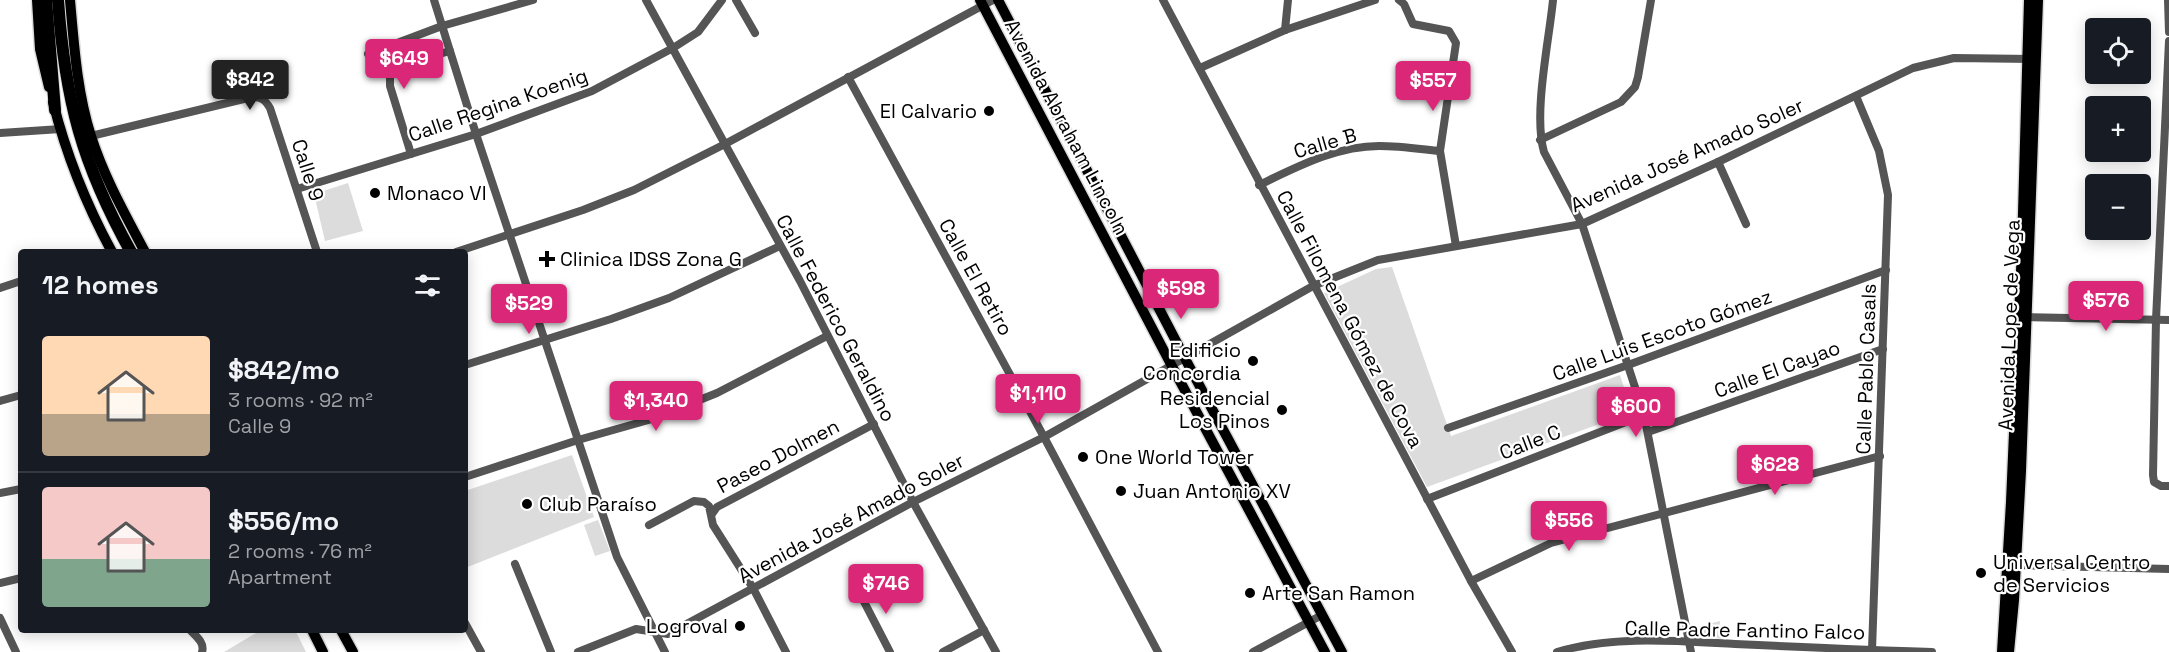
<!DOCTYPE html>
<html lang="en">
<head>
<meta charset="utf-8">
<style>
	:root { --surface:#171b24; --page:#20242c; --text:#f1f3f6; --muted:#9ea1a6; --line:#363941; --accent:#db2777 }
	body { margin:0; font-family:"Space Grotesk",sans-serif; background:var(--page); color:var(--text); height:100vh; display:flex; flex-direction:column; font-size:22px; white-space:nowrap }
	* { box-sizing:border-box; margin:0 }
	p { font-size:20px; color:var(--muted) }
	.icon { flex:none; width:33px; height:33px; fill:none; stroke:currentColor; stroke-width:2; stroke-linecap:round; stroke-linejoin:round }
	.map { position:relative; flex:1; overflow:hidden }
	.side { position:absolute; left:18px; top:249px; width:450px; height:384px; display:flex; flex-direction:column; background:var(--surface); border-radius:6px; box-shadow:0 3px 15px #0003 }
	.side>* { flex:none }
	.controls { position:absolute; left:2085px; top:18px; display:grid; gap:12px }
	.controls a { display:grid; place-items:center; width:66px; height:66px; border-radius:6px; background:var(--surface); box-shadow:0 3px 15px #0003; font-size:30px }
	.price { position:absolute; translate:-50% -51px; padding:0 14px; border-radius:6px; background:var(--accent); color:#fff; font-size:20px; line-height:39px; filter:drop-shadow(0 2px 3px #0008) }
	.price::after { content:''; position:absolute; left:50%; top:36px; width:18px; height:14px; margin-left:-9px; background:inherit; clip-path:polygon(0 0,100% 0,50% 100%) }
	.price.selected { background:#222; color:#fff }
	ul { padding:0; list-style:none }
	li { display:flex; align-items:center; gap:18px; height:150px; padding:0 24px }
	li+li { border-top:2px solid var(--line) }
	li span { display:grid; place-items:center; flex:none; width:168px; height:120px; border-radius:6px; color:#555 }
	li>.icon { margin-inline-start:auto }
	span .icon { width:72px; height:72px; fill:#fffc; stroke-width:1 }
	li b { font-size:26px }
	h2 { display:flex; justify-content:space-between; align-items:center; height:72px; padding:0 24px; font-size:26px }
	.map>svg:first-child { display:block }
	.green { fill:#dcdcdc }
	.lines { fill:none; stroke-linecap:round; stroke-linejoin:round }
	.major-casing { stroke:#dbdbdb; stroke-width:13 }
	.highway-casing { stroke:#dbdbdb; stroke-width:14 }
	.minor { stroke:#555; stroke-width:8 }
	.major { stroke:#000; stroke-width:10 }
	.highway { stroke:#000; stroke-width:12 }
	.poi-dot { fill:#000; stroke:#fff; stroke-width:2 }
	.labels { text-anchor:middle; stroke-width:4.5; stroke-linejoin:round; paint-order:stroke }
	.street-label { font-size:20px; fill:#000; stroke:#fff }
	.poi-label { font-size:20px; fill:#000; stroke:#fff; text-anchor:start }
</style>
</head>
<body>
<div class="map">
<svg width="2169" height="652" viewBox="0 0 2169 652">
	<rect width="100%" height="100%" fill="#fff"/>
	<g class="green">
		<path d="M348,183L363,231L325,241L314,194Z"/>
		<path d="M1392,267L1451,436L1620,375L1632,412L1427,487L1324,293L1376,269Z"/>
		<path d="M572,455L594,517L465,568V491Z"/>
		<path d="M598,520L610,551L595,556L584,525Z"/>
		<path d="M1720,621L1719,632L1727,634V639L1691,637L1689,629Z"/>
		<path d="M261,630H295L306,652H224Z"/>
	</g>
	<g class="lines">
		<defs>
			<g id="major">
				<path d="M37,0L40,49L49,87"/>
				<path d="M70,0C74,45 77,92 91,136C104,177 125,214 145,252"/>
				<path d="M980,0L1174,370L1325,652"/>
				<path d="M998,0L1189,366L1342,652"/>
				<path d="M53,102C66,154 86,204 112,252"/>
				<path d="M312,630L323,652"/>
				<path d="M341,630L353,652"/>
				<path d="M2002,652L2011,502L2022,248L2029,0"/>
				<path d="M2009,652L2014,600L2021,471L2038,0"/>
			</g>
			<g id="highway">
				<path d="M46,0L55,110"/>
				<path d="M58,0C65,100 82,164 131,252"/>
			</g>
		</defs>
		<use href="#major" class="major-casing"/>
		<use href="#highway" class="highway-casing"/>
		<g class="minor">
			<path d="M434,0L476,134L617,557L665,652"/>
			<path d="M646,0L800,281L913,502L996,652"/>
			<path d="M736,0L755,33"/>
			<path d="M1163,0L1471,581L1512,652"/>
			<path d="M1399,0L1404,4L1413,24L1449,31L1456,43L1440,151L1456,246"/>
			<path d="M1553,0C1549,41 1533,114 1544,152L1582,224L1644,415L1691,652"/>
			<path d="M2168,0L2169,32"/>
			<path d="M1285,30L1288,0"/>
			<path d="M2169,41L2156,320L2153,475L2154,482L2161,486H2169"/>
			<path d="M368,54L442,26L533,0"/>
			<path d="M1200,68L1285,30L1375,0"/>
			<path d="M848,77L1044,437L1158,652"/>
			<path d="M1856,96L1879,151L1888,195L1872,650"/>
			<path d="M0,133L61,129"/>
			<path d="M91,136L252,97C262,97 265,100 270,108L317,252"/>
			<path d="M1540,140L1621,102L1635,87L1638,77L1651,0"/>
			<path d="M411,154L390,86V75L421,59L450,51"/>
			<path d="M1718,162L1746,224"/>
			<path d="M1259,185C1297,167 1336,146 1379,146C1399,146 1420,149 1440,151"/>
			<path d="M297,189L476,134L592,91L673,48L698,32L722,0"/>
			<path d="M456,252L583,210L634,190L725,144L993,0"/>
			<path d="M0,288L21,281"/>
			<path d="M2023,317L2169,320"/>
			<path d="M465,365L611,319L669,298L780,246"/>
			<path d="M0,401L21,395"/>
			<path d="M1448,428L1628,365L1886,270"/>
			<path d="M1648,432L1883,349"/>
			<path d="M465,477L578,440L652,419L717,393L827,336"/>
			<path d="M0,493L21,489"/>
			<path d="M1427,499L1644,415"/>
			<path d="M712,514L717,507L874,424"/>
			<path d="M649,525L694,501L704,502L709,506L713,525L753,588L786,652"/>
			<path d="M515,564L551,652"/>
			<path d="M2016,565L2169,569"/>
			<path d="M1471,581L1551,543L1880,456"/>
			<path d="M0,583L21,578"/>
			<path d="M858,590L890,652"/>
			<path d="M0,618L16,652"/>
			<path d="M465,623L481,652"/>
			<path d="M190,630C196,636 205,643 202,652"/>
			<path d="M578,652L636,629L668,634L913,502L1044,437L1313,286L1378,260L1582,224L1718,162L1913,68L1954,58L2033,59"/>
			<path d="M943,652L984,630"/>
			<path d="M1253,652L1322,615"/>
			<path d="M1557,652C1613,635 1677,641 1735,644C1801,647 1867,650 1932,652"/>
		</g>
		<use href="#major" class="major"/>
		<use href="#highway" class="highway"/>
	</g>
	<g class="poi-dot">
		<circle cx="989" cy="111" r="6"/>
		<circle cx="375" cy="193" r="6"/>
		<path d="M544 250h6v6h6v6h-6v6h-6v-6h-6v-6h6z"/>
		<circle cx="1253" cy="361" r="6"/>
		<circle cx="1282" cy="410" r="6"/>
		<circle cx="1083" cy="457" r="6"/>
		<circle cx="1121" cy="491" r="6"/>
		<circle cx="527" cy="504" r="6"/>
		<circle cx="1981" cy="573" r="6"/>
		<circle cx="1250" cy="593" r="6"/>
		<circle cx="740" cy="626" r="6"/>
	</g>
	<g class="labels">
		<g class="street-label">
			<text transform="translate(498 105) rotate(-19)" y="7">Calle Regina Koenig</text>
			<text transform="translate(1067 127) rotate(62)" y="7">Avenida Abraham Lincoln</text>
			<text transform="translate(1325 143) rotate(-16)" y="7">Calle B</text>
			<text transform="translate(1687 155) rotate(-24)" y="7">Avenida José Amado Soler</text>
			<text transform="translate(308 170) rotate(72)" y="7">Calle 9</text>
			<text transform="translate(976 277) rotate(61)" y="7">Calle El Retiro</text>
			<text transform="translate(836 318) rotate(62)" y="7">Calle Federico Geraldino</text>
			<text transform="translate(1350 319) rotate(62)" y="7">Calle Filomena Gómez de Cova</text>
			<text transform="translate(2009 325) rotate(-88)" y="7">Avenida Lope de Vega</text>
			<text transform="translate(1662 335) rotate(-20)" y="7">Calle Luis Escoto Gómez</text>
			<text transform="translate(1777 369) rotate(-20)" y="7">Calle El Cayao</text>
			<text transform="translate(1866 369) rotate(-88)" y="7">Calle Pablo Casals</text>
			<text transform="translate(1530 442) rotate(-21)" y="7">Calle C</text>
			<text transform="translate(778 456) rotate(-28)" y="7">Paseo Dolmen</text>
			<text transform="translate(851 518) rotate(-28)" y="7">Avenida José Amado Soler</text>
			<text transform="translate(1745 630) rotate(1)" y="7">Calle Padre Fantino Falco</text>
		</g>
		<g class="poi-label">
			<text x="977" y="118" text-anchor="end">El Calvario</text>
			<text x="387" y="200">Monaco VI</text>
			<text x="560" y="266">Clinica IDSS Zona G</text>
			<text x="1241" y="357" text-anchor="end">Edificio<tspan x="1241" dy="23">Concordia</tspan></text>
			<text x="1270" y="405" text-anchor="end">Residencial<tspan x="1270" dy="23">Los Pinos</tspan></text>
			<text x="1095" y="464">One World Tower</text>
			<text x="1133" y="498">Juan Antonio XV</text>
			<text x="539" y="511">Club Paraíso</text>
			<text x="1993" y="569">Universal Centro<tspan x="1993" dy="23">de Servicios</tspan></text>
			<text x="1262" y="600">Arte San Ramon</text>
			<text x="728" y="633" text-anchor="end">Logroval</text>
		</g>
	</g>
</svg>
<div class="controls">
<a><svg class="icon" aria-label="locate" viewBox="0 0 24 24"><circle cx="12" cy="12" r="6"/><path d="M12 2v4M12 18v4M2 12h4M18 12h4"/></svg></a>
<a>+</a>
<a>−</a>
</div>
<b class="price" style="left:404px;top:90px">$649</b>
<b class="price selected" style="left:250px;top:111px">$842</b>
<b class="price" style="left:1433px;top:112px">$557</b>
<b class="price" style="left:1181px;top:320px">$598</b>
<b class="price" style="left:2106px;top:332px">$576</b>
<b class="price" style="left:529px;top:335px">$529</b>
<b class="price" style="left:1038px;top:425px">$1,110</b>
<b class="price" style="left:656px;top:432px">$1,340</b>
<b class="price" style="left:1636px;top:438px">$600</b>
<b class="price" style="left:1775px;top:496px">$628</b>
<b class="price" style="left:1569px;top:552px">$556</b>
<b class="price" style="left:886px;top:615px">$746</b>
<section class="side">
<h2>12 homes<svg class="icon" aria-label="filters" viewBox="0 0 24 24"><path d="M4 7h16M4 17h16"/><circle cx="9" cy="7" r="2"/><circle cx="15" cy="17" r="2"/></svg></h2>
<ul>
<li><span style="background:linear-gradient(#ffd9b3 65%,#b9a48a 0)"><svg class="icon" aria-label="home" viewBox="0 0 24 24"><path d="M3 11l9-7 9 7M6 9v11h12V9"/></svg></span><div><b>$842/mo</b><p>3 rooms · 92 m²</p><p>Calle 9</p></div></li>
<li><span style="background:linear-gradient(#f6c9c9 60%,#7fa58c 0)"><svg class="icon" aria-label="home" viewBox="0 0 24 24"><path d="M3 11l9-7 9 7M6 9v11h12V9"/></svg></span><div><b>$556/mo</b><p>2 rooms · 76 m²</p><p>Apartment</p></div></li>
</ul>
</section>
</div>
</body>
</html>
